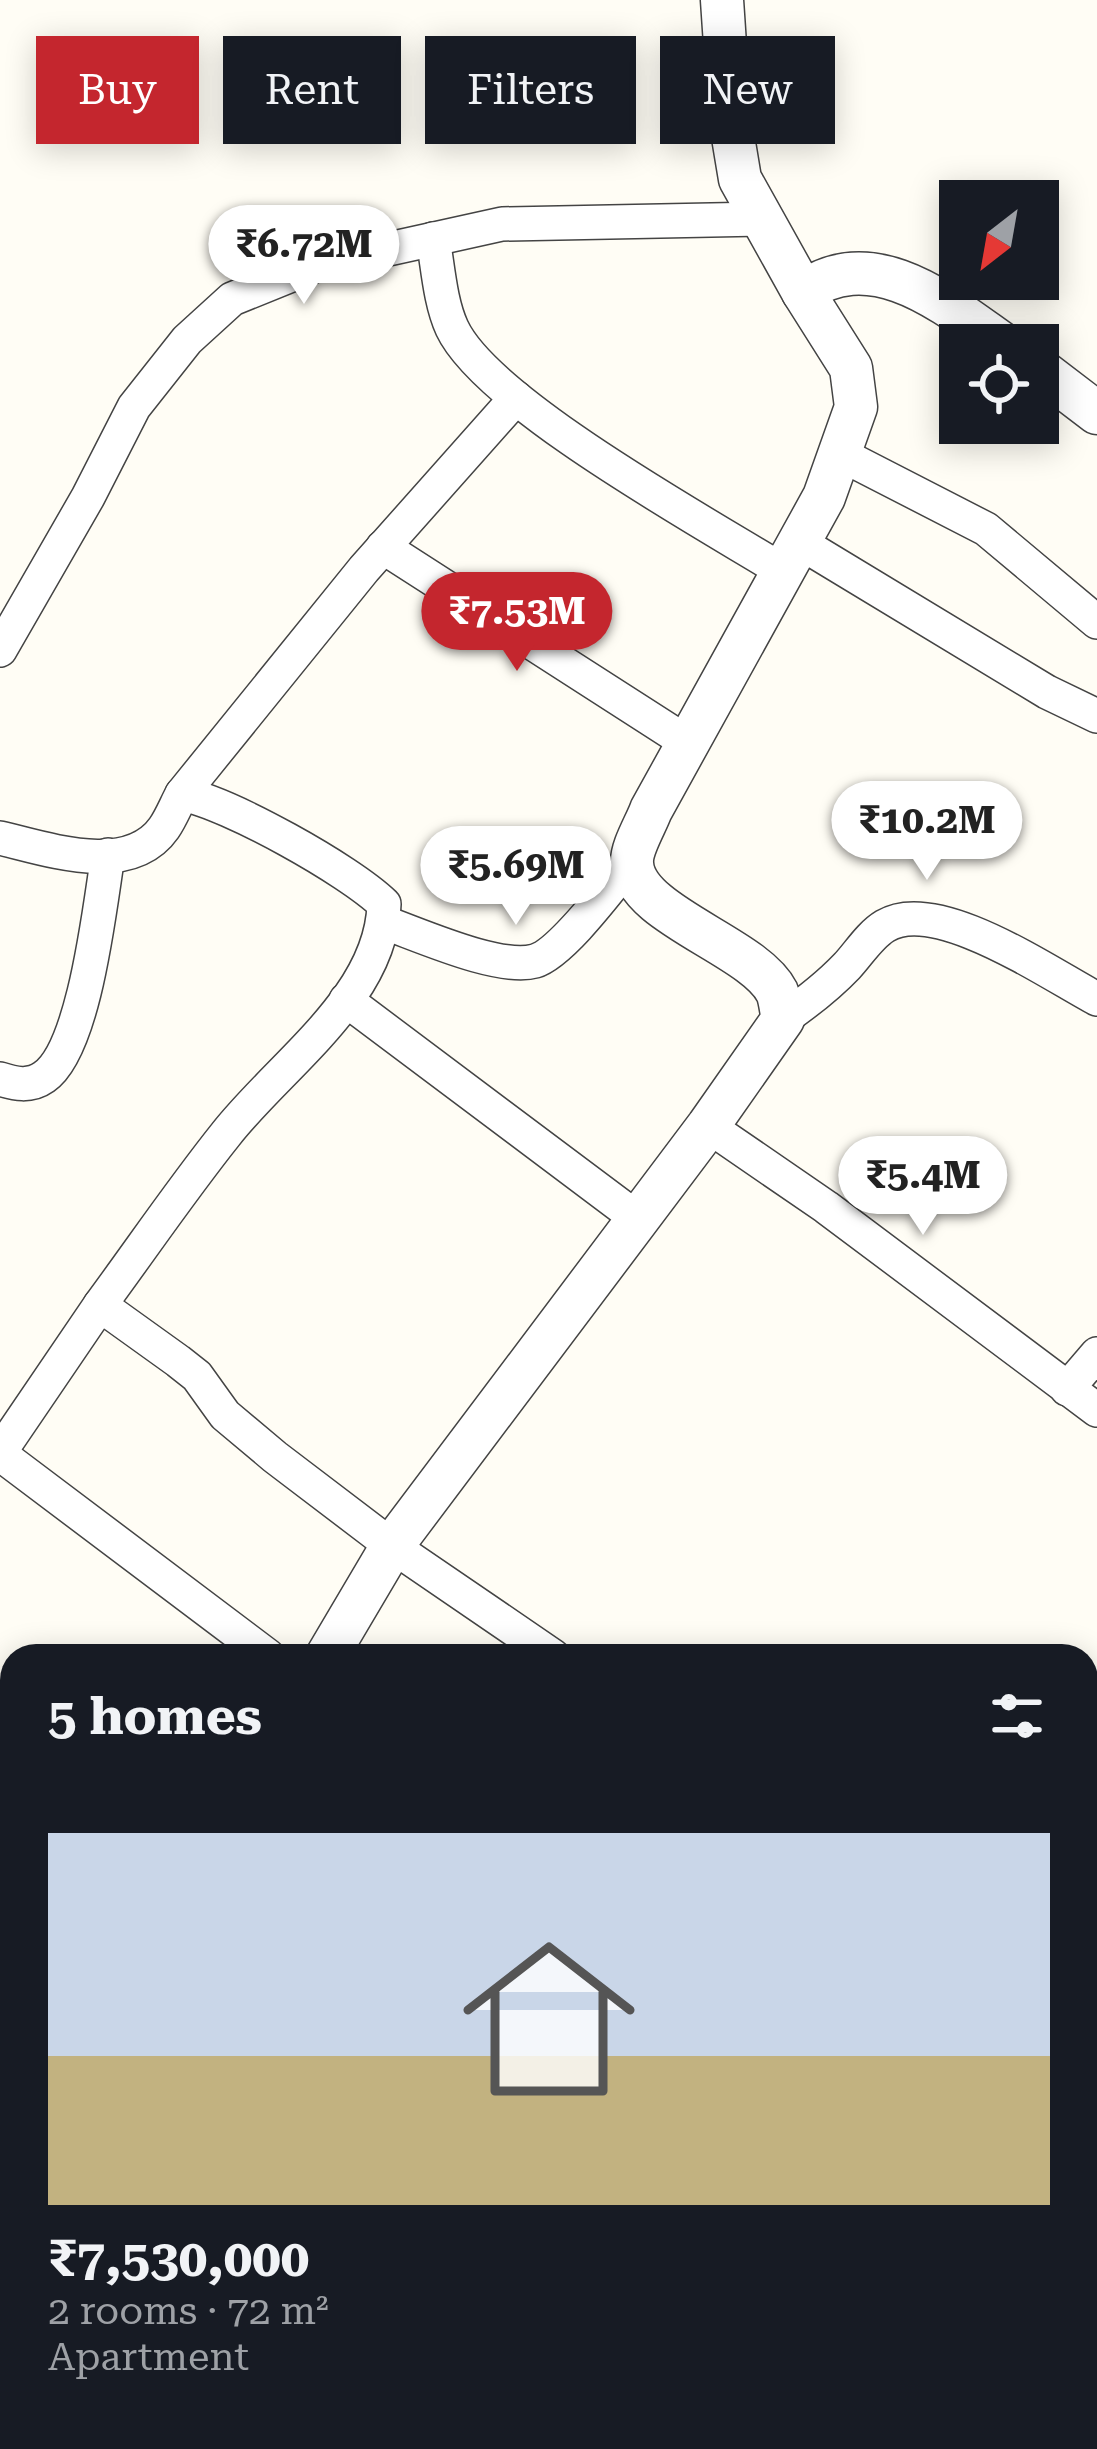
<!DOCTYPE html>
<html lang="en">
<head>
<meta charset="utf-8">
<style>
	:root { --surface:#171b24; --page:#242831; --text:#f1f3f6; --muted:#9ea1a6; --line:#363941; --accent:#c4262e }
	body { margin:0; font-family:"Roboto Serif",serif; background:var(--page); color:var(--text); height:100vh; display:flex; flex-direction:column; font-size:45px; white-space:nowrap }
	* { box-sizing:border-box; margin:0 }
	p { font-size:39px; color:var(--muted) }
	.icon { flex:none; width:66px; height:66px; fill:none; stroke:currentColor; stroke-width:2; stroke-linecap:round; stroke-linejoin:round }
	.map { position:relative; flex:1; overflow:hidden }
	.details { position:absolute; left:0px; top:1644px; width:1098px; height:807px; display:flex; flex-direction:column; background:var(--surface); border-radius:36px 36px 0 0; box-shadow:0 6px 30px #0003 }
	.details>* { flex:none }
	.banner { position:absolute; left:36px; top:36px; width:1026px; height:108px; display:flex; gap:24px }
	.needle { width:78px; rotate:211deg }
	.fabs { position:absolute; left:939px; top:180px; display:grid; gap:24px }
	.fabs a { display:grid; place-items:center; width:120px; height:120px; border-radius:0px; background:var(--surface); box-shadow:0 6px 30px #0003; font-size:60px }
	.price { position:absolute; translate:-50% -102px; padding:0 27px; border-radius:42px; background:#fff; color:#222; font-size:39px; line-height:78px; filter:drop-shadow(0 3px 6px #0008) }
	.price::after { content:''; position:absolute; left:50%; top:72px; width:36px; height:27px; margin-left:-18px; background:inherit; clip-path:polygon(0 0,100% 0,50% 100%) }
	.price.on { background:var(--accent); color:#fff }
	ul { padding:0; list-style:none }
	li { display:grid; align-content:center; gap:24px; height:636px; padding:0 48px }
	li+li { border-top:3px solid var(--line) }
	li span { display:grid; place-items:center; height:372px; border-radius:0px; color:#555 }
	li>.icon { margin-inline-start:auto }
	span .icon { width:216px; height:216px; fill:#fffc; stroke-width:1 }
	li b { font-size:51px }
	h2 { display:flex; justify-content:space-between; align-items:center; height:144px; padding:0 48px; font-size:51px }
	.tag { padding:0 42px; border-radius:0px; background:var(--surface); box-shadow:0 6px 30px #0003; font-size:42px; line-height:108px }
	.tag.on { background:var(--accent); color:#fff }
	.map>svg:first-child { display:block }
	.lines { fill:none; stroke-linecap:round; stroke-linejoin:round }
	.minor-casing { stroke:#444; stroke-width:36 }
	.tertiary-casing { stroke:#444; stroke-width:45 }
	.minor { stroke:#fff; stroke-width:33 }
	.tertiary { stroke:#fff; stroke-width:42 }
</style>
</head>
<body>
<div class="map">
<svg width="1097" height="2449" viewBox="0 0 1097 2449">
	<rect width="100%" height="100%" fill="#fffdf5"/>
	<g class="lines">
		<defs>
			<g id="minor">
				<path d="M433,239C438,267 440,302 452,328C487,403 707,524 783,571"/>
				<path d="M840,454L986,529L1097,622"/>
				<path d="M799,542L1047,692L1097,716"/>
				<path d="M383,547L688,743"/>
				<path d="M0,650L88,497L134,407L187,340L232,299L316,265L502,224L762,219"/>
				<path d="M182,794L364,569L516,398"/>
				<path d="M0,838C47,849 129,878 164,828C171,818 176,805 182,794C229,803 349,870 384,904C382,997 279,1066 226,1134C182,1189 142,1248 100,1305L178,1361L197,1376L225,1415L275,1457L392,1546L553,1656"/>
				<path d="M383,922C420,935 499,971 535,961C562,953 612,885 631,862"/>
				<path d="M346,1000L638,1219"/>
				<path d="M783,1019C806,1003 827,987 847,966C859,953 870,935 885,926C936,895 1048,973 1097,999"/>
				<path d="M0,1079C15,1084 30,1087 44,1077C85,1049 100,904 108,855"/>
				<path d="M708,1126L826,1207L1097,1410"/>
				<path d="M1067,1389L1097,1354"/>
				<path d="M0,1452L100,1305"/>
				<path d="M0,1454L268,1656"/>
				<path d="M1086,1780L1097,1762"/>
				<path d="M0,1844L12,1854"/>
				<path d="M1086,1900L1097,1904"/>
				<path d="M0,2329L12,2352"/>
				<path d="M107,2439L123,2449"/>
				<path d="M365,2449L371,2439"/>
			</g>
			<g id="tertiary">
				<path d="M803,292C874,242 947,305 1004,345"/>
				<path d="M1038,368L1097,413"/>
				<path d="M327,1656L392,1546L708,1126L783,1019C781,1011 780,999 777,992C754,946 634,915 632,863C631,848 646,824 651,810L824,497L856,407L851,368L803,292L740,179L730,119L722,0"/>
				<path d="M0,2191L12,2166"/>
			</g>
		</defs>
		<use href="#minor" class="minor-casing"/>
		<use href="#tertiary" class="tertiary-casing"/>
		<use href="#minor" class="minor"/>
		<use href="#tertiary" class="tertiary"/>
	</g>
</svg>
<div class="fabs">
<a><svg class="needle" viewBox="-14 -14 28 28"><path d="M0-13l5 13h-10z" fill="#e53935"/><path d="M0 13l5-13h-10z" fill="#9ea1a6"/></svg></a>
<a><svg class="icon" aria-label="locate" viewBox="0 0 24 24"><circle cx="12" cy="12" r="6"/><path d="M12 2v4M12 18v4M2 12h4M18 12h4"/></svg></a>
</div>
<b class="price" style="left:304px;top:307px">₹6.72M</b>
<b class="price on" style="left:517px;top:674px">₹7.53M</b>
<b class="price" style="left:927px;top:883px">₹10.2M</b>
<b class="price" style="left:516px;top:928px">₹5.69M</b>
<b class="price" style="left:923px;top:1238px">₹5.4M</b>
<div class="banner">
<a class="tag on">Buy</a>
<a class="tag">Rent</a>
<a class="tag">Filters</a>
<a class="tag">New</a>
</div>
<section class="details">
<h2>5 homes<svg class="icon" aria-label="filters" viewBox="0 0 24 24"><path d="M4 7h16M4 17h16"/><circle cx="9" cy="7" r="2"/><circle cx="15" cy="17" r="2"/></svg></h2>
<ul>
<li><span style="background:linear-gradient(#c9d6e8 60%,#c2b280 0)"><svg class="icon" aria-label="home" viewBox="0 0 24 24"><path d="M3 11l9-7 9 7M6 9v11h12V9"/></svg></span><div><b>₹7,530,000</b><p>2 rooms · 72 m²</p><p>Apartment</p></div></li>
</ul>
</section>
</div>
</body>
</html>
